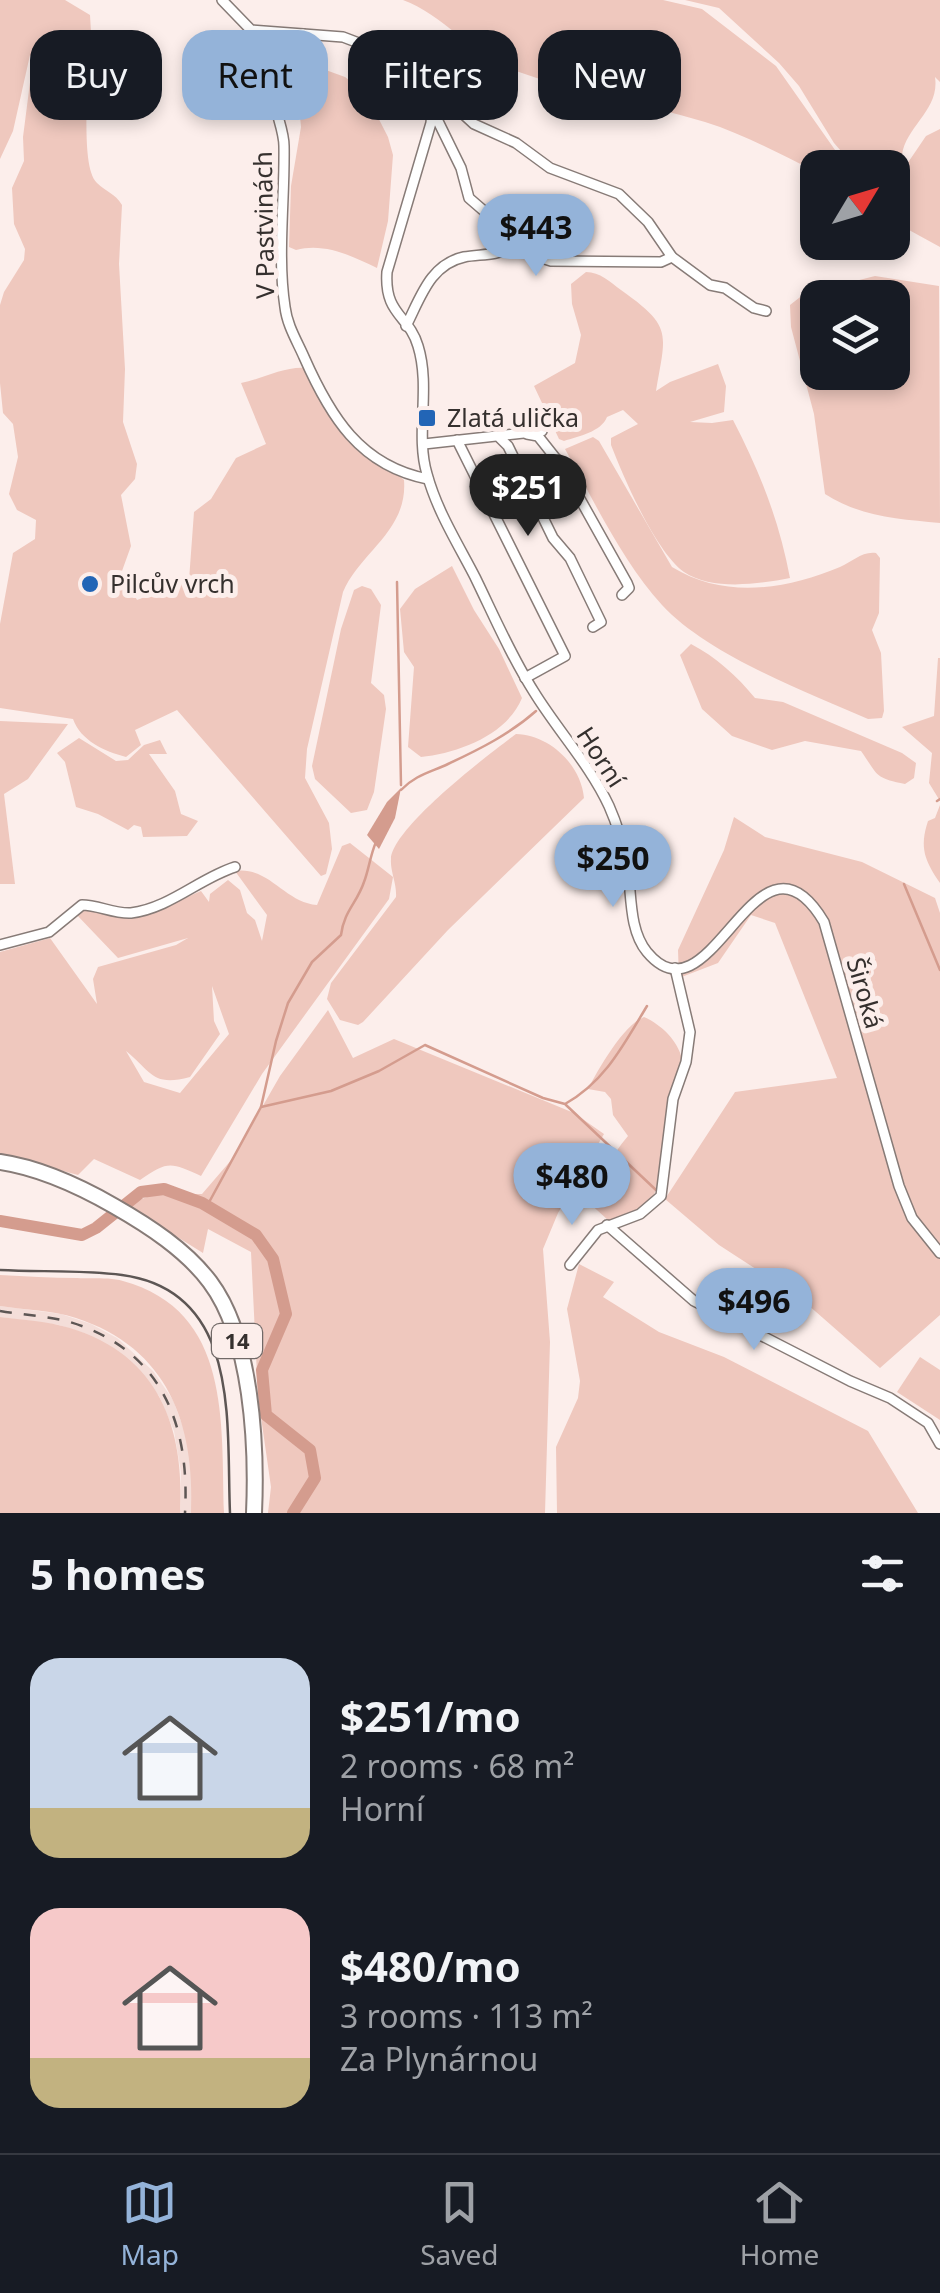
<!DOCTYPE html>
<html lang="en">
<head>
<meta charset="utf-8">
<style>
	:root { --surface:#171b24; --page:#20242c; --text:#f1f3f6; --muted:#9ea1a6; --line:#363941; --accent:#94b3d9 }
	body { margin:0; font-family:"Noto Sans",sans-serif; background:var(--page); color:var(--text); height:100vh; display:flex; flex-direction:column; font-size:38px; white-space:nowrap }
	* { box-sizing:border-box; margin:0 }
	p { font-size:32px; color:var(--muted) }
	.icon { flex:none; width:55px; height:55px; fill:none; stroke:currentColor; stroke-width:2; stroke-linecap:round; stroke-linejoin:round }
	.map { position:relative; height:1513px; overflow:hidden }
	.side { display:flex; flex-direction:column; background:var(--surface); flex:1 }
	.side>* { flex:none }
	.top-card { position:absolute; left:30px; top:30px; width:880px; height:90px; display:flex; gap:20px }
	.needle { width:65px; rotate:52deg }
	.tools { position:absolute; left:800px; top:150px; display:grid; gap:20px }
	.tools a { display:grid; place-items:center; width:110px; height:110px; border-radius:20px; background:var(--surface); box-shadow:0 5px 15px #0003; font-size:50px }
	.price { position:absolute; translate:-50% -85px; padding:0 22px; border-radius:35px; background:var(--accent); color:#111; font-size:32px; line-height:65px; filter:drop-shadow(0 2px 5px #0008) }
	.price::after { content:''; position:absolute; left:50%; top:60px; width:30px; height:22px; margin-left:-15px; background:inherit; clip-path:polygon(0 0,100% 0,50% 100%) }
	.price.selected { background:#222; color:#fff }
	ul { padding:0; list-style:none }
	li { display:flex; align-items:center; gap:30px; height:250px; padding:0 30px }
	li span { display:grid; place-items:center; flex:none; width:280px; height:200px; border-radius:30px; color:#555 }
	li>.icon { margin-inline-start:auto }
	span .icon { width:120px; height:120px; fill:#fffc; stroke-width:1 }
	li b { font-size:42px }
	h2 { display:flex; justify-content:space-between; align-items:center; height:120px; padding:0 30px; font-size:42px }
	.pill { padding:0 35px; border-radius:30px; background:var(--surface); box-shadow:0 5px 15px #0003; font-size:35px; line-height:90px }
	.pill.selected { background:var(--accent); color:#111 }
	.dock { display:flex; justify-content:space-around; align-items:center; height:140px; border-top:2px solid var(--line); background:var(--surface); font-size:28px; color:var(--muted) }
	.dock a { display:grid; justify-items:center; gap:5px }
	.dock .selected { color:var(--accent) }
	.map>svg:first-child { display:block }
	.built { fill:#f4ded9 }
	.green { fill:#efc8be; fill-rule:evenodd }
	.water { fill:#d49c8e }
	.lines { fill:none; stroke-linecap:round; stroke-linejoin:round }
	.stream { stroke:#d49c8e; stroke-width:2.5 }
	.river { stroke:#d49c8e; stroke-width:12 }
	.minor-casing { stroke:#877b77; stroke-width:12 }
	.primary-casing { stroke:#877b77; stroke-width:18 }
	.minor { stroke:#fff; stroke-width:9 }
	.primary { stroke:#fff; stroke-width:14 }
	.tram { stroke:#5d5654; stroke-width:2.5 }
	.rail { stroke:#5d5654; stroke-width:2.5; stroke-dasharray:12 12; stroke-linecap:butt }
	.poi-dot { fill:#2265b6; stroke:#fceeeb; stroke-width:4 }
	.labels { text-anchor:middle; stroke-width:10; stroke-linejoin:round; paint-order:stroke }
	.shield { fill:#fceeeb; stroke:#716967; stroke-width:2.5 }
	.shield-label { font-size:22px; font-weight:bold; fill:#35302e }
	.street-label { font-size:25px; fill:#35302e; stroke:#fceeeb }
	.poi-label { font-size:25px; fill:#35302e; stroke:#fceeeb; text-anchor:start }
</style>
</head>
<body>
<div class="map">
<svg width="940" height="1513" viewBox="0 0 940 1513">
	<rect width="100%" height="100%" fill="#fceeeb"/>
	<path class="built" d="M0,1306L61,1314L91,1324L117,1338L153,1371L173,1400L188,1440L192,1472L191,1513H180L181,1472L174,1431L159,1396L145,1378L111,1347L87,1334L59,1325L0,1317Z"/>
	<g class="green">
		<path d="M0,0H65L90,15L91,32L102,43L137,62L134,67L118,64L84,67L57,53L53,55L86,85C88,106 82,169 97,183C106,192 115,193 122,205L119,264L125,369L123,422L137,464L135,479L121,495L131,546L122,571L137,600L189,580L194,512L211,499L236,458L266,444L241,383C262,379 285,366 306,368C321,400 335,432 363,455C375,465 393,468 404,480C408,531 360,552 343,592L307,749L305,778L329,823L332,849L326,874L321,876L177,710L135,730L141,745L126,757C104,751 81,741 73,719L0,708V624L13,553L35,539L36,520L17,510L9,494L18,457L13,424L3,413L0,383V305L4,292L24,260L25,249L14,224L12,188L24,161L23,137L33,59L30,55L13,131L0,159Z"/>
		<path d="M403,0H663L702,9L776,66L847,167L818,168L817,172C781,155 744,134 705,122C642,103 576,93 513,70C472,55 444,15 403,0Z"/>
		<path d="M685,0H940V82L935,77C940,110 906,126 902,155L907,164L926,136L940,129V247L909,230L893,216L892,168L855,167L834,143L799,86L779,63L719,8Z"/>
		<path d="M306,68L323,69L345,77L365,92L388,137L393,155L388,221L377,268C352,256 324,242 296,250L289,247L291,186L301,127L300,116L285,92L286,86L292,76Z"/>
		<path d="M586,272C600,272 610,282 621,290C673,327 666,332 656,391L670,382L718,364L726,386L724,412L690,422L712,423L733,420C760,472 779,520 790,578C760,584 712,591 684,572C655,551 624,478 611,445V438L638,424L623,410L607,417C601,432 579,436 564,441L559,439L534,386L575,363L581,335L572,304L571,284Z"/>
		<path d="M875,276L939,286L940,523C899,519 861,517 825,494L814,414L791,327L790,305L804,294ZM818,298H892V372H818Z"/>
		<path d="M593,437L599,441L672,567C724,599 785,590 840,567C852,562 862,551 876,553L880,558L879,613L872,630L881,653L884,711L882,718L868,719C807,693 707,654 662,605C622,561 594,501 565,449Z"/>
		<path d="M452,566L474,610L499,649L522,698C507,735 458,753 421,757L408,747L414,667L404,652L400,609L415,589Z"/>
		<path d="M362,586L371,589L381,605L371,683L384,695L386,709L374,792L367,810L351,813L315,779L312,766L341,629L354,590Z"/>
		<path d="M691,644C716,657 737,676 755,698L783,702L902,753L916,763L914,778L905,784C874,778 878,775 861,751L805,741L772,750L732,736L702,709L680,655Z"/>
		<path d="M938,658H940V801L929,783L932,753L902,727L934,716Z"/>
		<path d="M0,721L68,724L28,779L4,794L15,884H0Z"/>
		<path d="M516,734C550,735 581,765 584,798L448,930L363,1022L358,1025L340,1020L327,999L331,983L396,897C397,884 390,871 391,859C392,828 490,753 516,734Z"/>
		<path d="M79,738L116,761L128,760L144,745L160,740L167,754H149L175,791L181,814L198,821L187,836L143,837L141,827L134,825L128,830L98,814L76,807L65,762L57,753Z"/>
		<path d="M940,805V883C925,861 919,848 928,821L935,818Z"/>
		<path d="M734,817L765,837L862,862L935,898L940,913V1315L880,1368L799,1297L719,1245L665,1199L735,1092L837,1078L775,923L751,915L718,963L679,978L678,950L724,850Z"/>
		<path d="M350,843L393,877L389,899L262,1074L201,1176C170,1162 168,1161 140,1180L94,1159L78,1175L0,1154V952L50,938L97,1004L93,979L98,967L176,945L188,938L118,958L75,913L86,907C138,925 153,912 201,891L209,902L210,894L228,880L240,890L247,913L255,920L262,941L267,915L235,871C269,866 285,903 317,905L342,846ZM212,986L229,1034L180,1093L144,1082L126,1051C152,1072 152,1087 190,1077L220,1034L214,1021Z"/>
		<path d="M328,1010L353,1058L394,1039L574,1113L604,1134L558,1213L543,1249L550,1342L545,1513H268L271,1487L258,1396L251,1252L208,1229L203,1253L126,1205L155,1194H202L233,1158L280,1076Z"/>
		<path d="M644,1017C662,1025 678,1041 682,1059C668,1090 664,1186 651,1200C639,1213 624,1215 609,1221L586,1200C601,1178 611,1156 628,1136L613,1115L611,1099L605,1092L588,1089C598,1070 623,1025 644,1017Z"/>
		<path d="M579,1264L614,1282L603,1297L659,1332L724,1357L868,1431L918,1513H557L556,1447L578,1398L580,1381L567,1309Z"/>
		<path d="M0,1275C26,1276 51,1278 77,1278C91,1279 109,1277 123,1281C232,1311 221,1423 224,1513H191C195,1424 168,1348 76,1318C51,1310 25,1310 0,1306Z"/>
		<path d="M0,1317C23,1320 47,1321 70,1328C159,1355 185,1428 180,1513H0Z"/>
		<path d="M920,1357L940,1370V1420L897,1392Z"/>
	</g>
	<path class="water" d="M401,788L395,818L379,849L367,835L387,802Z"/>
	<g class="lines">
		<g class="stream">
			<path d="M397,582L401,785"/>
			<path d="M401,790C415,775 431,772 448,764C480,749 510,734 536,711"/>
			<path d="M937,801L940,799"/>
			<path d="M904,884L940,970"/>
			<path d="M566,1105L656,1190"/>
			<path d="M261,1107L331,1091L379,1071L425,1045L543,1098L565,1104C605,1082 624,1044 647,1006"/>
			<path d="M207,1206L261,1107L276,1041L288,1003L312,962L341,935C344,911 357,903 364,882C369,869 370,856 376,842"/>
		</g>
		<path class="river" d="M0,1221L82,1235L96,1228L141,1192L164,1189L202,1203L256,1235L273,1259L286,1314L262,1370L266,1415L310,1450L315,1478L293,1513"/>
		<defs>
			<g id="minor">
				<path d="M222,0L251,30L343,37L364,45L415,78L426,91L432,111L431,123L387,272C384,315 409,315 418,346C431,388 415,434 427,474C437,511 458,544 475,577C494,616 511,656 534,692C558,731 590,765 609,806C617,824 623,844 627,864C632,891 628,929 647,952C712,1030 756,808 824,922L899,1186L912,1218L940,1253"/>
				<path d="M303,34C301,65 274,76 274,94C274,111 284,129 284,146C285,199 277,255 285,307C287,325 297,341 304,357C330,416 360,466 428,479"/>
				<path d="M426,91L450,102L474,124L516,143L550,168L619,194L648,222L672,257L710,285L725,288L754,308L766,311"/>
				<path d="M434,113L461,168L469,198L499,224L510,248"/>
				<path d="M406,326C420,299 430,264 464,257C480,254 495,256 510,248L551,261L661,262L672,257"/>
				<path d="M527,434L538,436L561,465L627,583L629,588L622,595"/>
				<path d="M500,438L508,446L553,538L570,558L601,622L593,627"/>
				<path d="M457,440L565,656L525,678"/>
				<path d="M424,444L542,431"/>
				<path d="M0,945L49,932L82,905C98,905 114,914 131,913C170,908 200,878 235,867"/>
				<path d="M607,1225L694,1301L850,1381L890,1398L928,1423L940,1444"/>
				<path d="M570,1265L598,1230L640,1214L661,1196L673,1099L686,1062L690,1032L675,968"/>
			</g>
			<path id="primary" d="M0,1162C41,1168 79,1186 114,1206C149,1226 186,1250 210,1282C252,1338 257,1445 254,1513"/>
		</defs>
		<use href="#minor" class="minor-casing"/>
		<use href="#primary" class="primary-casing"/>
		<use href="#minor" class="minor"/>
		<use href="#primary" class="primary"/>
		<path class="tram" d="M0,1270C40,1272 82,1270 122,1275C242,1291 226,1425 230,1513"/>
		<path class="rail" d="M0,1311C23,1315 47,1316 70,1322C162,1350 190,1425 185,1513"/>
	</g>
	<g class="poi-dot">
		<rect x="417" y="408" width="20" height="20" rx="5"/>
		<circle cx="90" cy="584" r="10"/>
	</g>
	<g class="labels">
		<rect class="shield" x="212" y="1324" width="50" height="34" rx="8"/>
		<g class="shield-label">
			<text x="237" y="1349">14</text>
		</g>
		<g class="street-label">
			<text transform="translate(264 225) rotate(-91)" y="9">V Pastvinách</text>
			<text transform="translate(601 757) rotate(57)" y="9">Horní</text>
			<text transform="translate(865 993) rotate(74)" y="9">Široká</text>
		</g>
		<g class="poi-label">
			<text x="447" y="427">Zlatá ulička</text>
			<text x="110" y="593">Pilcův vrch</text>
		</g>
	</g>
</svg>
<div class="tools">
<a><svg class="needle" viewBox="-14 -14 28 28"><path d="M0-13l5 13h-10z" fill="#e53935"/><path d="M0 13l5-13h-10z" fill="#9ea1a6"/></svg></a>
<a><svg class="icon" aria-label="layers" viewBox="0 0 24 24"><path d="M12 4l9 5-9 5-9-5zM3 14l9 5 9-5"/></svg></a>
</div>
<b class="price" style="left:536px;top:279px">$443</b>
<b class="price selected" style="left:528px;top:539px">$251</b>
<b class="price" style="left:613px;top:910px">$250</b>
<b class="price" style="left:572px;top:1228px">$480</b>
<b class="price" style="left:754px;top:1353px">$496</b>
<div class="top-card">
<a class="pill">Buy</a>
<a class="pill selected">Rent</a>
<a class="pill">Filters</a>
<a class="pill">New</a>
</div>
</div>
<section class="side">
<h2>5 homes<svg class="icon" aria-label="filters" viewBox="0 0 24 24"><path d="M4 7h16M4 17h16"/><circle cx="9" cy="7" r="2"/><circle cx="15" cy="17" r="2"/></svg></h2>
<ul>
<li><span style="background:linear-gradient(#c9d6e8 75%,#c2b280 0)"><svg class="icon" aria-label="home" viewBox="0 0 24 24"><path d="M3 11l9-7 9 7M6 9v11h12V9"/></svg></span><div><b>$251/mo</b><p>2 rooms · 68 m²</p><p>Horní</p></div></li>
<li><span style="background:linear-gradient(#f6c9c9 75%,#c2b280 0)"><svg class="icon" aria-label="home" viewBox="0 0 24 24"><path d="M3 11l9-7 9 7M6 9v11h12V9"/></svg></span><div><b>$480/mo</b><p>3 rooms · 113 m²</p><p>Za Plynárnou</p></div></li>
</ul>
</section>
<nav class="dock">
<a class="selected"><svg class="icon" aria-label="map" viewBox="0 0 24 24"><path d="M3 6l6-2 6 2 6-2v14l-6 2-6-2-6 2zM9 4v14M15 6v14"/></svg>Map</a>
<a><svg class="icon" aria-label="saved" viewBox="0 0 24 24"><path d="M7 4h10v16l-5-4-5 4z"/></svg>Saved</a>
<a><svg class="icon" aria-label="home" viewBox="0 0 24 24"><path d="M3 11l9-7 9 7M6 9v11h12V9"/></svg>Home</a>
</nav>
</body>
</html>
